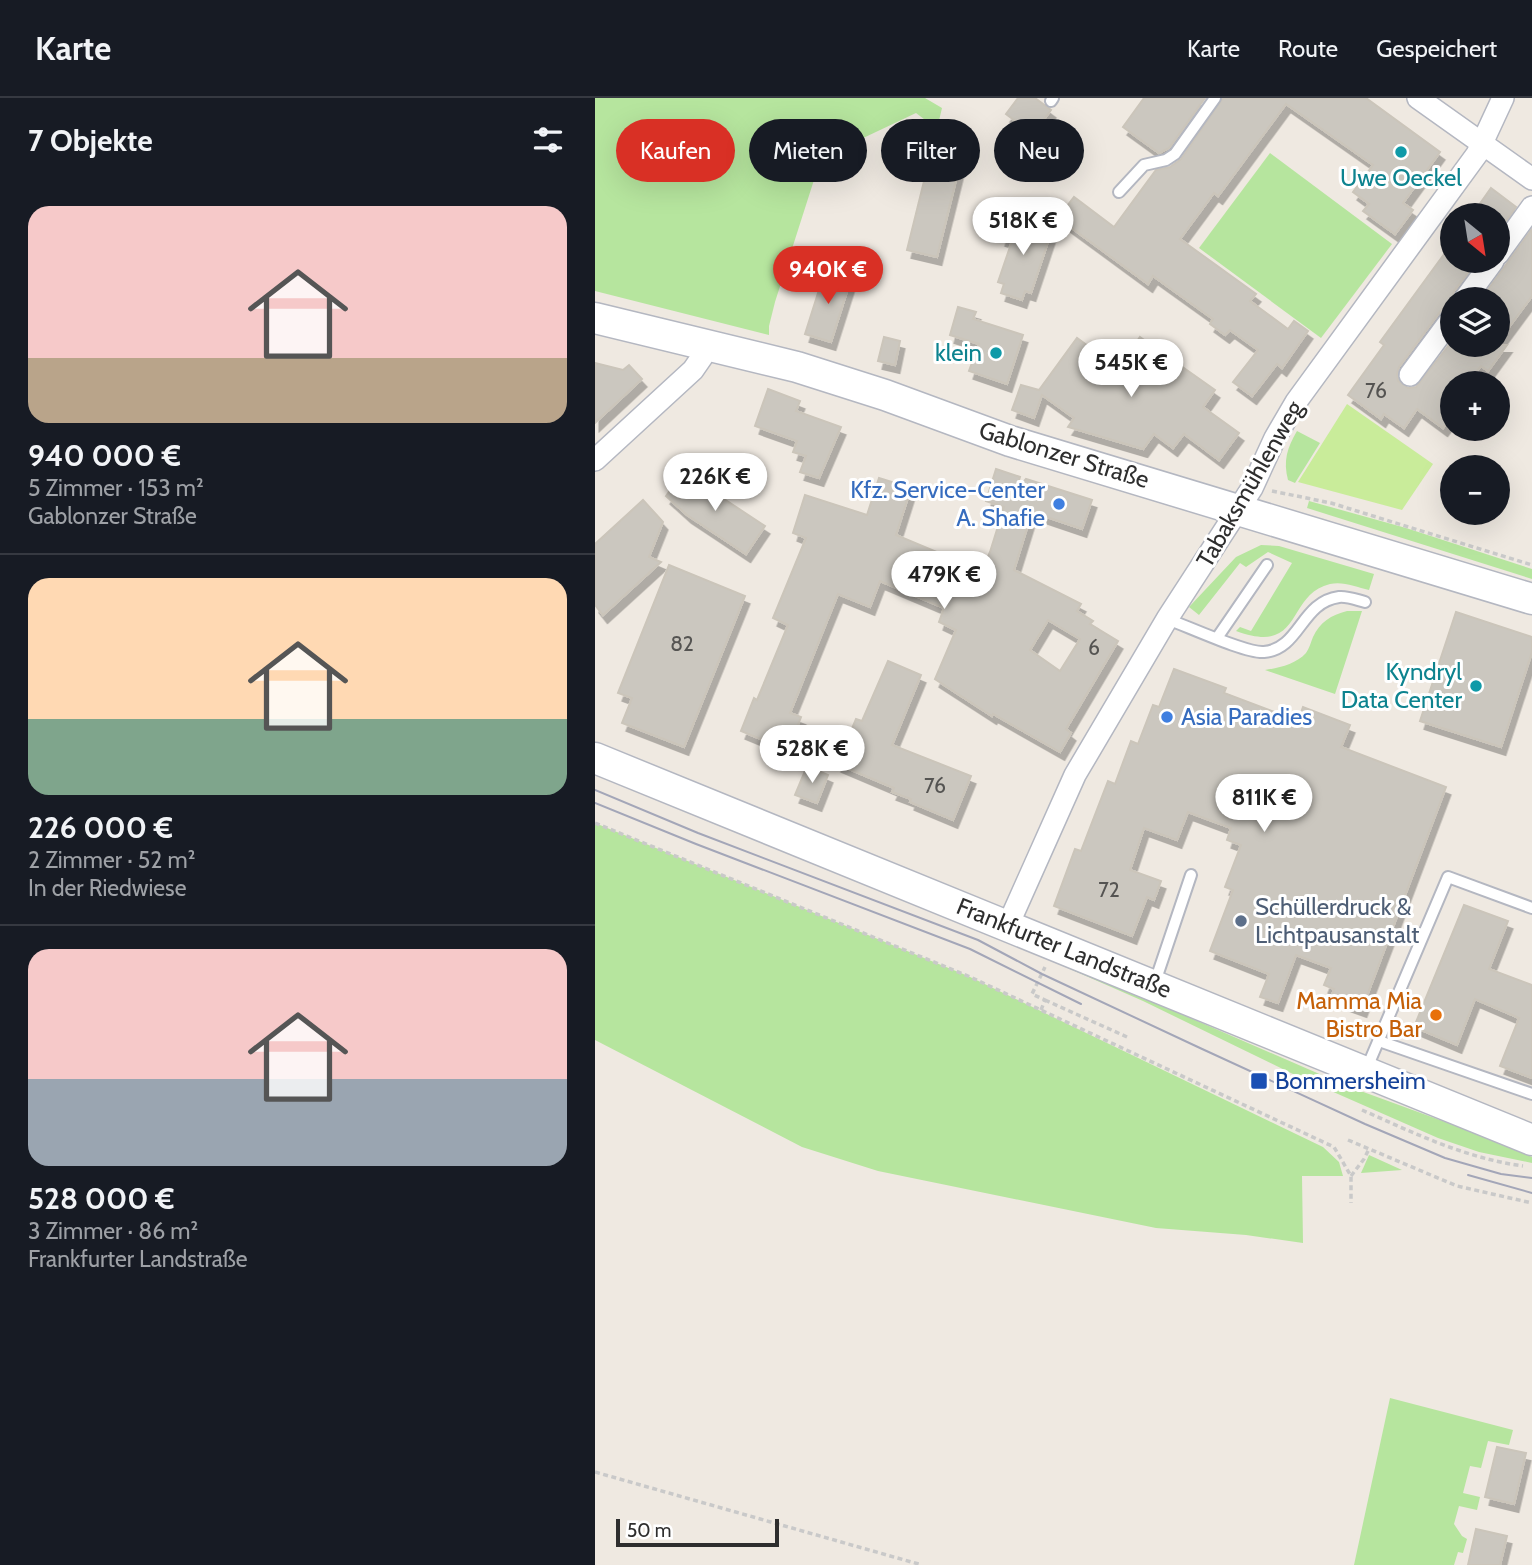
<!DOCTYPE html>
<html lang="de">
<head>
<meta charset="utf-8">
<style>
	:root { --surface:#171b24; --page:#242831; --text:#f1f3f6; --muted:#9ea1a6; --line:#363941; --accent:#d93025 }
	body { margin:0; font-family:Cabin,sans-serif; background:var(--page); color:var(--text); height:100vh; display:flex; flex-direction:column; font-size:26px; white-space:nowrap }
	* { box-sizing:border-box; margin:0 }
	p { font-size:23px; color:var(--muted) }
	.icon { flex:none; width:38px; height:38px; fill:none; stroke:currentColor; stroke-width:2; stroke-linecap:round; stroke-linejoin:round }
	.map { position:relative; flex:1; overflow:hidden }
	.side { display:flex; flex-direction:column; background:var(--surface); width:595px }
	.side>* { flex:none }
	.banner { position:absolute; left:21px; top:21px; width:665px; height:63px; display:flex; gap:14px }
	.needle { width:46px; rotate:150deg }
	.fabs { position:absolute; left:845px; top:105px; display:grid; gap:14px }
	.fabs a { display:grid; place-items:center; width:70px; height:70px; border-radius:50%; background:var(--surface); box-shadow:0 7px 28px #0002; font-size:35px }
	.scale { position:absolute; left:21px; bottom:18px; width:163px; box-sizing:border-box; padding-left:7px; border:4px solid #2e2e2e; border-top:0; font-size:19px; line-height:24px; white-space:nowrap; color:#2e2e2e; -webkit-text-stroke:5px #fff; paint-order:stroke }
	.price { position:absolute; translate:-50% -60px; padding:0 16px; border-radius:24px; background:#fff; color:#222; font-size:23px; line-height:46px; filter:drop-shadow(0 2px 4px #0008) }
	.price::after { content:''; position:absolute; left:50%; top:42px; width:21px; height:16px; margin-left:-10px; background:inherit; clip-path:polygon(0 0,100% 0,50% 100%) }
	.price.current { background:var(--accent); color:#fff }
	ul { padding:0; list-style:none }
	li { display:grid; align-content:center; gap:14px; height:371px; padding:0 28px }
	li+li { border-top:2px solid var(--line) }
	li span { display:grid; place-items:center; height:217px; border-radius:21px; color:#555 }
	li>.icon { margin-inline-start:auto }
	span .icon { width:126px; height:126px; fill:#fffc; stroke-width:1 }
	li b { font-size:30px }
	h2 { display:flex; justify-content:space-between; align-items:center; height:84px; padding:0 28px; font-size:30px }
	.chip { padding:0 24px; border-radius:32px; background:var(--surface); box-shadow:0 7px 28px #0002; font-size:24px; line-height:63px }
	.chip.current { background:var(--accent); color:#fff }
	header { display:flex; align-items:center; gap:42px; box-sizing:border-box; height:98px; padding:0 35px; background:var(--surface); border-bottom:2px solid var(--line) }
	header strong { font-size:33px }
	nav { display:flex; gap:38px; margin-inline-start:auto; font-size:24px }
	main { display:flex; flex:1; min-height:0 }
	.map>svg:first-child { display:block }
	.green { fill:#b6e59e }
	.pitch { fill:#c9ec9a }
	.building { fill:#cbc7bf; stroke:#cbc5ba; stroke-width:2; fill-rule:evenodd; filter:url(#shadow) }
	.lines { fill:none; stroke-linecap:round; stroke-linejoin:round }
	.lane-casing { stroke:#b4b7c1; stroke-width:14 }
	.street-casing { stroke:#b4b7c1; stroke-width:24 }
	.secondary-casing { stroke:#b4b7c1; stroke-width:33 }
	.path { stroke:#c9c9c9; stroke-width:3.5; stroke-dasharray:5 3.5; stroke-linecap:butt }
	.lane { stroke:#fff; stroke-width:10 }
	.street { stroke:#fff; stroke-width:21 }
	.secondary { stroke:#fff; stroke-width:30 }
	.tram { stroke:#a3a6b8; stroke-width:2 }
	.culture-dot { fill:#0f9aa8; stroke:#fff; stroke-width:2.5 }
	.shop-dot { fill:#3f7fe0; stroke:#fff; stroke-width:2.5 }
	.service-dot { fill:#5c6f8a; stroke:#fff; stroke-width:2.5 }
	.food-dot { fill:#e8710a; stroke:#fff; stroke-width:2.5 }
	.transit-dot { fill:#1a4fb4; stroke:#fff; stroke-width:2.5 }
	.labels { text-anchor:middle; stroke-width:6; stroke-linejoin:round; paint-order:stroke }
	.number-label { font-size:21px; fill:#555452 }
	.culture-label { font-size:24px; fill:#0d838f; stroke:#fff; text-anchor:end }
	.street-label { font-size:24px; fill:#2e2e2e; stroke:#fff }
	.shop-label { font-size:24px; fill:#366cbe; stroke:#fff; text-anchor:end }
	.service-label { font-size:24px; fill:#4e5e75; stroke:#fff; text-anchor:start }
	.food-label { font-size:24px; fill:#c56008; stroke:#fff; text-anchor:end }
	.transit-label { font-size:24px; fill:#164399; stroke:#fff; text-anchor:start }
</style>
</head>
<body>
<header>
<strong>Karte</strong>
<nav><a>Karte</a><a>Route</a><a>Gespeichert</a></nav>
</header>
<main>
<section class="side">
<h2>7 Objekte<svg class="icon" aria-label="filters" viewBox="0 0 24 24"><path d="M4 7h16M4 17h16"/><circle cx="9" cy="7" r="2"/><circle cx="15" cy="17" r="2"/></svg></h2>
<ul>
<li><span style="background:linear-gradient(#f6c9c9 70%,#b9a48a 0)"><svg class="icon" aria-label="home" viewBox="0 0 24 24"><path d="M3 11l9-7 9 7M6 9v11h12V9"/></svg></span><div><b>940 000 €</b><p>5 Zimmer · 153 m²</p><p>Gablonzer Straße</p></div></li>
<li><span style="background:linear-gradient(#ffd9b3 65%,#7fa58c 0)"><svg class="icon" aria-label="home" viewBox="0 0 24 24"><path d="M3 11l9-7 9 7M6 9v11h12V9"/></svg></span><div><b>226 000 €</b><p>2 Zimmer · 52 m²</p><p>In der Riedwiese</p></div></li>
<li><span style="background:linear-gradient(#f6c9c9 60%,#9aa5b1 0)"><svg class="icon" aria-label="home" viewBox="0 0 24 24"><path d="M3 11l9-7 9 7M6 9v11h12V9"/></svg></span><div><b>528 000 €</b><p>3 Zimmer · 86 m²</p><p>Frankfurter Landstraße</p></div></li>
</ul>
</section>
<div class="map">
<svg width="937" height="1467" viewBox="0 0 937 1467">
	<defs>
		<filter id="shadow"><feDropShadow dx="4.5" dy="8" stdDeviation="0" flood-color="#0004"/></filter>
	</defs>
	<rect width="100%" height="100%" fill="#efe9e1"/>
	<g class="green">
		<path d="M0,0H330L347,10L342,31L321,15L226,60L180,204L174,228V237L0,193Z"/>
		<path d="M675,55L797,146L726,240L604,150Z"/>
		<path d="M702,333L725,345L700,385L693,382C688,363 692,350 702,333Z"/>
		<path d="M714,403L811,430L937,471V481L712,410Z"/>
		<path d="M666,447L684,448L779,476L774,492C761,489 748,483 735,486C690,497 709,558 641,533L645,529L656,533L697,465L673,454L651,469L645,465L604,517L594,509L641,459Z"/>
		<path d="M752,513H767L740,596L670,572C684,570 701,566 711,555C714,551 716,544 718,539C725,524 736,517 752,513Z"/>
		<path d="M0,725L373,878L728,1049L744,1064L748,1078H707L708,1145L651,1137L561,1130L283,1073L207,1049L0,942Z"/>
		<path d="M453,858L752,988L886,1037L937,1059V1065L884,1054L843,1040L702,978L548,903L450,860Z"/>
		<path d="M774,1057L807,1072L766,1075Z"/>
		<path d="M795,1300L918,1332L914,1347L893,1343L886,1370L875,1368L868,1395L885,1399L882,1412L864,1408L859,1426L867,1438L872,1441L868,1455L863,1454L859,1467H759Z"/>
	</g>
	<path class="pitch" d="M752,306L838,366L807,412L703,384Z"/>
	<g class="building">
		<path d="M423,0H440L456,12L438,36L411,16Z"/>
		<path d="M549,0H610L574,50L564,55L528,29Z"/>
		<path d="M628,0H771L845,54L808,105L818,112L800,136L768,113L774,106L758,94L778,67L691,6L623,98L619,95L585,141L661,196L655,203L693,231L699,223L713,233L687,270L682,266L657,298L638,284L663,252L635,232L630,237L615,226L618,221L558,178L553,186L463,120L479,99L519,129L561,72L575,69L586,61Z"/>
		<path d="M336,55L366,62L342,159L312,152Z"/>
		<path d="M896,90L921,109L903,134V117H877Z"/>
		<path d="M412,120L423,124L424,121L457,132L436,195L430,193L427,202L406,195L409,186L403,184L417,143L406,140Z"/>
		<path d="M937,131V198L903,244V201H886Z"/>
		<path d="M858,144V163H882L859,193L857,203L847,211L804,269L802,276L803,283L813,290L821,289L854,247H912L893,273L886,268L873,285H858V317L848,330L822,311L809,330L789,316L786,321L753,297L789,247L785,244Z"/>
		<path d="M230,173L256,181L236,244L210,236Z"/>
		<path d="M363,209L381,214L378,221L428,237L412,286L374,273L384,246L355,237Z"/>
		<path d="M289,239L305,243L300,267L283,263Z"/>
		<path d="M545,239L620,292L608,309L644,335L624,362L589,336L578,350L559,336L548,351L473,329L479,320L447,297L439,320L417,312L426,287L444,292L482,240L523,270Z"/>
		<path d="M0,265L28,272L34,267L47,281L0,325Z"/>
		<path d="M173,291L205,303L201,313L246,329L224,380L205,374L211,358L198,354L202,343L160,328Z"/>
		<path d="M401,371L425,379L421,392L431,381L497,402L487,431L437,414L419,472L486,506L482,513L498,523L495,526L523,543L471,631L476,635L465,654L398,616L397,618L340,581L361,532L344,524L349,510L285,483L275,509L243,496L195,615L206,619L193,652L146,633L159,600L162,602L193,527L178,520L211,440L198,435L210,397L272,417L284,380L316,390L301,437L349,457L344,469L381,486L395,454L409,409L391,403ZM453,522L485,541L465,573L435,552Z"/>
		<path d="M88,374L170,428L151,456L92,417L71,398Z"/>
		<path d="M48,402L68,424L54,459L66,464L8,517L0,507V446Z"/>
		<path d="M74,467L150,498L89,649L27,625L37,600L23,595Z"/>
		<path d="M861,514L937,539V554L906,649L825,623Z"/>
		<path d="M293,563L326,577L297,647L376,678L358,722L315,704L316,701L297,694L299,690L242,666L261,621L267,623Z"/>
		<path d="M579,571L631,590L629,595L703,623L708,609L755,627L746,649L851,689L767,911L736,900L739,891L729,887L736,870L701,857L683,905L665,899L674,876L615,853L638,792L630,789L646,747L632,742L636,730L593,714L582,742L549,730L535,772L566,783L559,802L552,799L537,838L459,808L480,751L486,753L513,683L520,686L536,643L543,646L558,607L564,609Z"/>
		<path d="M212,668L233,677L222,705L200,697Z"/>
		<path d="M869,807L913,823L894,871L937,887V980L905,968L924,920L901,910L880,901L862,947L819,929Z"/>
		<path d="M902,1349L931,1355L919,1406L890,1399Z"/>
		<path d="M881,1431L912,1438L905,1467H873Z"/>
	</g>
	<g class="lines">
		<defs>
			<g id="lane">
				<path d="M456,3L458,0"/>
				<path d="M524,94L549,67L571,62L580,56L620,0"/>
				<path d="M572,521C592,528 652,556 669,554C705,551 706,504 744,499C752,498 762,502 770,504"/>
				<path d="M622,540L672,467"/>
				<path d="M559,887L596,777"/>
				<path d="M784,943L937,996"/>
				<path d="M771,972L853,779L937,810"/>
			</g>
			<g id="street">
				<path d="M823,0L937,81"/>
				<path d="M903,156L937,109"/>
				<path d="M870,201L898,163"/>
				<path d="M815,277L858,219"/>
				<path d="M0,362L98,272L107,259L112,247"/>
				<path d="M413,827L480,677L572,521L657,390L680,340L701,304L882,56L908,0"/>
			</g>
			<g id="secondary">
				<path d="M0,220L202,269L290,297L415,343L937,501"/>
				<path d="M0,660L937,1042"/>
			</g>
		</defs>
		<use href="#lane" class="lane-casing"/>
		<use href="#street" class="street-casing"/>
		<use href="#secondary" class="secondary-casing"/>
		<g class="path">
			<path d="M677,393L736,405L937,467"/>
			<path d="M0,725L373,878L739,1049L756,1078V1105"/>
			<path d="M450,902L532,939"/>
			<path d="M446,912L450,902L437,896L450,869"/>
			<path d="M767,1012C819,1035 870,1060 928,1068"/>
			<path d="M753,1042L862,1088L937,1105"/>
			<path d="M756,1078L769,1061L774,1051"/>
			<path d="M0,1374L327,1467"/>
		</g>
		<use href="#lane" class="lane"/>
		<use href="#street" class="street"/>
		<use href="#secondary" class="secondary"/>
		<g class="tram">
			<path d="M0,692L103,735L383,842L447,876L605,950L770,1026L850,1060L906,1076L937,1080"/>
			<path d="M0,705L101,746L375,851L486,906"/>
			<path d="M873,1077L937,1095"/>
		</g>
	</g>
	<g class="culture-dot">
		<circle cx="806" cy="54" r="7"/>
		<circle cx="401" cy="255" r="7"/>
		<circle cx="881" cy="588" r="7"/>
	</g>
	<g class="shop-dot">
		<circle cx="464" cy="406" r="7"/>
		<circle cx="572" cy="619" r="7"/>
	</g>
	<circle class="service-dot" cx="646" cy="823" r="7"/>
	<circle class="food-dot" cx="841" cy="917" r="7"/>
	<rect class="transit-dot" x="655" y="974" width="18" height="18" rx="3.5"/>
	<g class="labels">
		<g class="number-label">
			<text x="781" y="300">76</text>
			<text x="87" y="553">82</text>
			<text x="499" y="557">6</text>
			<text x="340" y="695">76</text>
			<text x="514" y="799">72</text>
		</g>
		<g class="culture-label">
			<text x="806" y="88" text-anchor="middle">Uwe Oeckel</text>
			<text x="387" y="263">klein</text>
			<text x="867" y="582">Kyndryl<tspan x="867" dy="28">Data Center</tspan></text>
		</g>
		<g class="street-label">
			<text transform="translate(469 357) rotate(17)" y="8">Gablonzer Straße</text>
			<text transform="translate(655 386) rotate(-60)" y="8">Tabaksmühlenweg</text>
			<text transform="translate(469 850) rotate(22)" y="8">Frankfurter Landstraße</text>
		</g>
		<g class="shop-label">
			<text x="450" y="400">Kfz. Service-Center<tspan x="450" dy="28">A. Shafie</tspan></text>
			<text x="586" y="627" text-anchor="start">Asia Paradies</text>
		</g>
		<g class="service-label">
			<text x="660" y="817">Schüllerdruck &amp;<tspan x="660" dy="28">Lichtpausanstalt</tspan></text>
		</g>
		<g class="food-label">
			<text x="827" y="911">Mamma Mia<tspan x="827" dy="28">Bistro Bar</tspan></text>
		</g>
		<g class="transit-label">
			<text x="680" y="991">Bommersheim</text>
		</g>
	</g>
</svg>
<div class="fabs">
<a><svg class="needle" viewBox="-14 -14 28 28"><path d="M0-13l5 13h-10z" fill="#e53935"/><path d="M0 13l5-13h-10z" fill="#9ea1a6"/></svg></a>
<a><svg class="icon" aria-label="layers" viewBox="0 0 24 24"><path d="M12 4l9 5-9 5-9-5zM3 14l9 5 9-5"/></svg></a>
<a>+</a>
<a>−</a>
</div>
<div class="scale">50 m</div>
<b class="price" style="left:428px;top:159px">518K €</b>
<b class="price current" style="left:233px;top:208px">940K €</b>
<b class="price" style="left:536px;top:301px">545K €</b>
<b class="price" style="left:120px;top:415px">226K €</b>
<b class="price" style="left:349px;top:513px">479K €</b>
<b class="price" style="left:217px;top:687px">528K €</b>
<b class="price" style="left:669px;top:736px">811K €</b>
<div class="banner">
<a class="chip current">Kaufen</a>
<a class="chip">Mieten</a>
<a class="chip">Filter</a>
<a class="chip">Neu</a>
</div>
</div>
</main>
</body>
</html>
